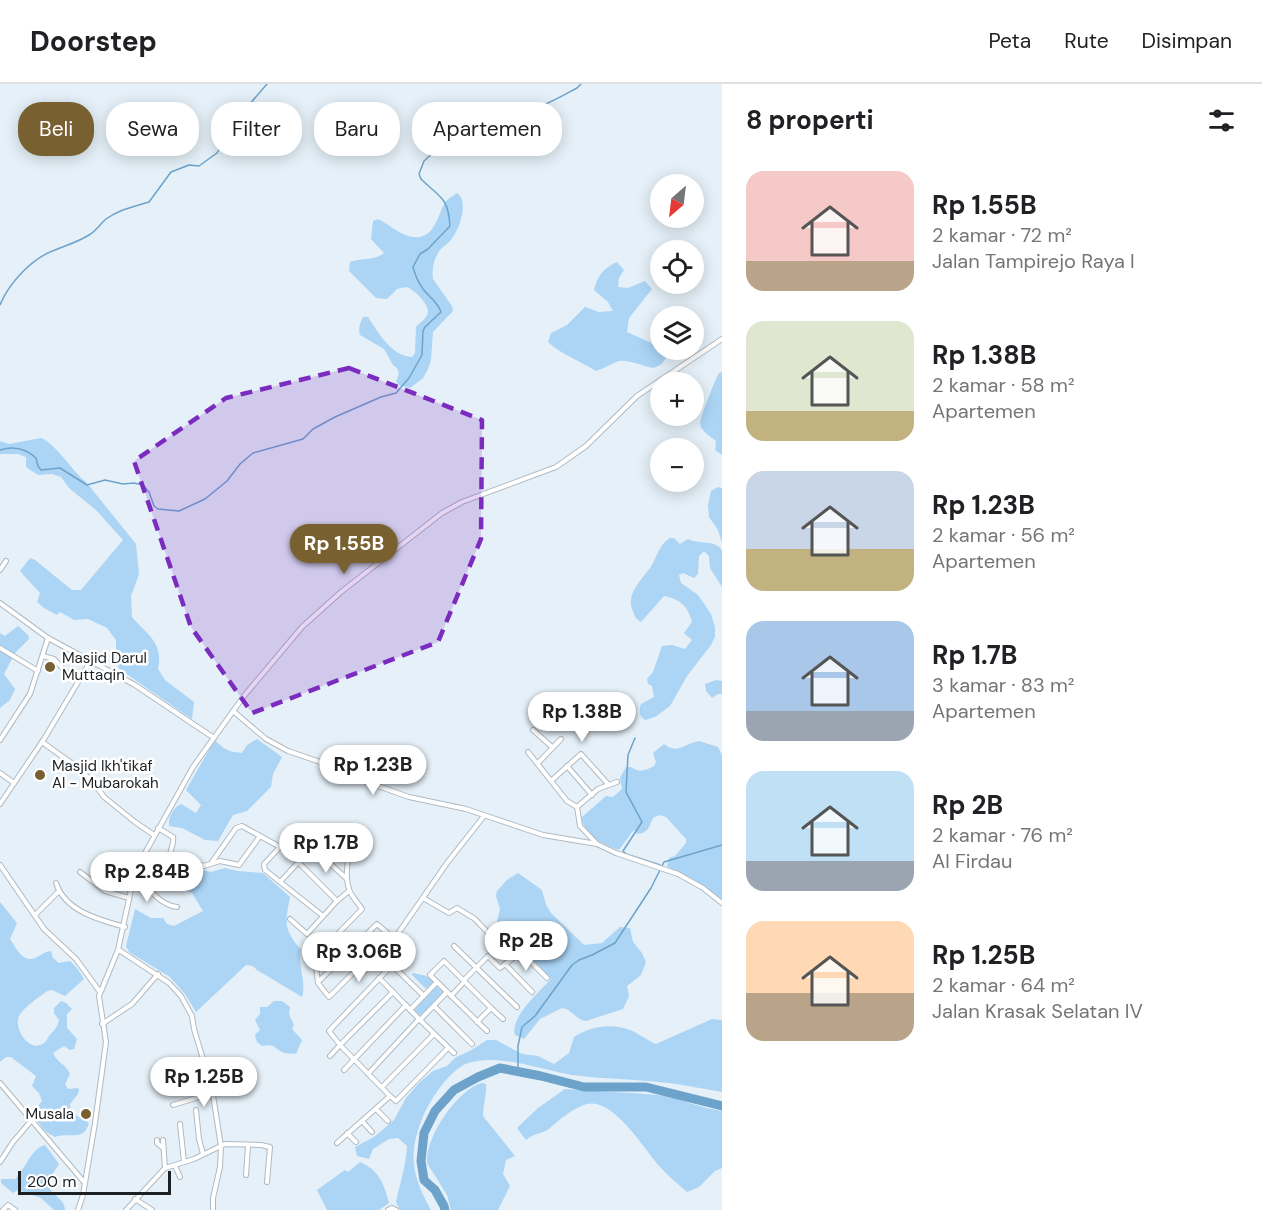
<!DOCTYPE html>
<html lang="id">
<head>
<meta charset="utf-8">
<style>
	:root { --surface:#fff; --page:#f2f2f2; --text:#202124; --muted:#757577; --line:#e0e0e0; --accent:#786031 }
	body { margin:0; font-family:"DM Sans",sans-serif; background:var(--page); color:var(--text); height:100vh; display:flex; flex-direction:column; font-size:22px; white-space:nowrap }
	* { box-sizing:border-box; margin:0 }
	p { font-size:20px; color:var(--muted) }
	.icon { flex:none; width:33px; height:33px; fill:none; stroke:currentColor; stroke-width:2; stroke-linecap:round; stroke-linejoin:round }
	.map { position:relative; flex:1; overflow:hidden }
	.sheet { display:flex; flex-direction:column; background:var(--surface); width:540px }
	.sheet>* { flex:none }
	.hud { position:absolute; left:18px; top:18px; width:570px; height:54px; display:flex; gap:12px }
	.needle { width:39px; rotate:208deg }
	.controls { position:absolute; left:650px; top:90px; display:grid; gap:12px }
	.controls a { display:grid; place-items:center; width:54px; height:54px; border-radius:50%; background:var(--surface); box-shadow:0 3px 15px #0003; font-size:30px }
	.scale { position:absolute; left:18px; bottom:15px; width:153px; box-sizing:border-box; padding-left:6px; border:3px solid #1d2023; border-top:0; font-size:16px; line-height:21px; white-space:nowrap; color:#1d2023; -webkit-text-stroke:4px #fff; paint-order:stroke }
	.price { position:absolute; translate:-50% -51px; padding:0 14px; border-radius:21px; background:#fff; color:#222; font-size:20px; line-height:39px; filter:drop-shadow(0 2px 3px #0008) }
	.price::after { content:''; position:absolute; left:50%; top:36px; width:18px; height:14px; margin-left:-9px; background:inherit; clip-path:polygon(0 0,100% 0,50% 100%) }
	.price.active { background:var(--accent); color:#fff }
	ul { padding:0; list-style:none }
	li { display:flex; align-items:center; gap:18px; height:150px; padding:0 24px }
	li span { display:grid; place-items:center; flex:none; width:168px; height:120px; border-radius:18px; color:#555 }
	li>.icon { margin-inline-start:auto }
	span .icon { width:72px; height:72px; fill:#fffc; stroke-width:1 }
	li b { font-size:26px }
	h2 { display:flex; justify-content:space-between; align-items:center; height:72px; padding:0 24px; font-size:26px }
	.tag { padding:0 21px; border-radius:24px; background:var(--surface); box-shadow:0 3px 15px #0003; font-size:21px; line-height:54px }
	.tag.active { background:var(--accent); color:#fff }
	header { display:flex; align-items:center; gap:36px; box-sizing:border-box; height:84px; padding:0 30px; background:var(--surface); border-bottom:2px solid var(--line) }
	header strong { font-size:28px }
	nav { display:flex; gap:33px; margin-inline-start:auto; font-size:21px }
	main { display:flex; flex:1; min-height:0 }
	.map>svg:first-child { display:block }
	.green { fill:#abd4f5 }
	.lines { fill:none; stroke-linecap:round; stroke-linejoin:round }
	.stream { stroke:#6da3cb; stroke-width:1.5 }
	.river { stroke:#6da3cb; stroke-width:9 }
	.street-casing { stroke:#b0bac2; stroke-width:6 }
	.street { stroke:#fff; stroke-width:4 }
	.marked { fill:#7b2cbf; fill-opacity:0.2; stroke:#7b2cbf; stroke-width:4.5; stroke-dasharray:12 8; stroke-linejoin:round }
	.poi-dot { fill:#786031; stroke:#fff; stroke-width:2 }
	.labels { text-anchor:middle; stroke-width:5; stroke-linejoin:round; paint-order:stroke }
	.poi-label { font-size:15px; fill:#1d2023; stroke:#fff; text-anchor:start }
</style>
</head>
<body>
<header>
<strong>Doorstep</strong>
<nav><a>Peta</a><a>Rute</a><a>Disimpan</a></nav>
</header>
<main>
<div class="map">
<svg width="722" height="1126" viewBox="0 0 722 1126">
	<rect width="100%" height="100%" fill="#e5f0f8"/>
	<g class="green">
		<path d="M457,109C469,117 460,143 453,153C449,160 440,163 437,171C433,178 432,187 433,195L452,222L453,227L433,248L431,276L428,285L423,294L410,304L400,302L396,298L399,289L397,284L393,281L384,265L360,251C358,245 360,239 363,233H368C378,248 391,272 412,273L415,269L416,243C419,239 428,234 428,228C428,219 414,205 406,203L397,205L387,215L376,214L349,187L350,178C361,174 375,177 384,169L371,155L373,137L378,135C387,139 394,146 403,150C430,161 435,141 443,122C446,116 451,113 457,109Z"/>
		<path d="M617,178L624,186L619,194L618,203L628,204L645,197L652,205L629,234L627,248L660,263V266H663L667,272L662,280L654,284C643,283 630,275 619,277C612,279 603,285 596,287C582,278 559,269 548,258L551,249L567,241L585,223L599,228L613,227L608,218L594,206C597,192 604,184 617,178Z"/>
		<path d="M722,288V371L715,366L716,357C710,352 701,348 700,339C700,335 716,293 719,289Z"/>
		<path d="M41,354C54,358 73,388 86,398L136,460L139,490L131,512L132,533C146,550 164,558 158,585L165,596L194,618L192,635L119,585L116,571V556L107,544L88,535L74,536L60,528L57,531L44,524L37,518L40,509L20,487L30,474L35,476L72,506H81L123,456L96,426L69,404L61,393L52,390L38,391L26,383V373L18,370H0V357L9,360Z"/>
		<path d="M718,403L722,404V459L718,446L709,433L708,421L711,407Z"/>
		<path d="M670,454H674L680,460L688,455C700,461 714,455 722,466V503L710,484L709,472L704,467L699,472L698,490L694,494L683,489L679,491L681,499L698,511L711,530L715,543V553L711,561L687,592L670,622L655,633L645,636C639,632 639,627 641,620L654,613L652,602L648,600L647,595L653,588L662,562L672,561L685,565L692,556L684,549L692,538C688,522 680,515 664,512L641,538C636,535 635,533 633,527C625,509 643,495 652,481C657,472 661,458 670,454Z"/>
		<path d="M18,542L28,551L29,555L15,569L4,590L15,605L10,616L0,624V549L5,552Z"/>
		<path d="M716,596L722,597V610H718L712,614L706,607L705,600Z"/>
		<path d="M257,655L282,673L273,690L271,703L247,727L233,731L218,757L205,756L182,744L169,742C168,733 173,724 181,720L196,729L201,721L186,706L213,659L216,657C224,666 230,668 242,669L247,661Z"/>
		<path d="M699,657L718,663L722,671V816L703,802L677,789L667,782L669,774L675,772L686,759V755L666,733L659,731L653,734L648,745L643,749L637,750L635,746L632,748L619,766C602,760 587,753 581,734L606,712L613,713L622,705L620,694L626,683H631C640,689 644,687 654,682L656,678L653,669L664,660C678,671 683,660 699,657Z"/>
		<path d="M152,771L173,784L186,782L211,788L225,784L237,787L263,789L290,813C285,840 283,844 301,866C297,882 307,897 302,913L257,886L253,882L246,881L196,928L185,910L170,893L129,868L126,862L135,825L151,834H163L167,840L174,842L203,827L192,809L150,792L145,784Z"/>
		<path d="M518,789L542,806L546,821L551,829L584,861L602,859L620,843L630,844L633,858L642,869L646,878L641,891L627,902L629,912L623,925L586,937C576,936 572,925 562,924L540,935L524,955L515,951C509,934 540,907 551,895L497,838L500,825L496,812L497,807L507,796Z"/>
		<path d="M0,818L17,839L10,855C16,864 24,881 37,873C43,870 44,868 51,867L53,874L59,879L70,877L77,884L84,895L65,912L52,906L47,907C38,914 25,922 19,932C13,945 30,970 44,959C47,957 47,955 49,952C54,946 58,943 59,936L54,929V924L61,917L66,919L72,925L67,930V944L77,955L74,965L70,966L64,962L53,969C57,979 66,980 70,990L65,1000L68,1005L78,1004L79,1006L78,1010L70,1020C71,1032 81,1033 89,1039C84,1058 69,1048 55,1053L46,1048L32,1030L42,1017L39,1009L32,1002L36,992L11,973H6L0,978Z"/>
		<path d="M414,889L426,892L434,898L426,905L411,890Z"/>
		<path d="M436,902L443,908L421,932L414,926Z"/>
		<path d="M274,917H282L290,923L289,930L294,941L292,945L302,956L296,970C292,969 289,970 285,969C274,966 277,959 262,962L257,958L255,951L260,946L255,936L260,930V923H267Z"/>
		<path d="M712,935L721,936L722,935V1008C704,1005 686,1001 668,999C636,995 603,995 572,991C541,986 498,969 468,979C449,986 429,1017 422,1035C408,1070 412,1093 431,1126H400L396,1118C400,1099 406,1082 407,1062L398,1054L389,1055L373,1065L369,1075L357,1072L355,1063L374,1053L394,1036L406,1014L420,998L433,987L447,982L456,973L470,967L487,956H496L522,970L538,972L554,980L569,969L574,953C591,942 611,939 630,946C640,950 646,956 656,960Z"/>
		<path d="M482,999L486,1000C487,1009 483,1022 483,1032L515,1072L506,1076L503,1090L510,1102L498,1126H451L447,1111L427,1079C425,1053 458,1005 482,999Z"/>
		<path d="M565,1005C596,1008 627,1008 658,1011C680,1014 700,1024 722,1027V1084L715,1087L699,1103L687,1108C678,1100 668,1092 660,1083C646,1067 613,1013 587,1020C573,1024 560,1035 550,1044C543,1050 533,1049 526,1056L517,1044L538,1024Z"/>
		<path d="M45,1061L59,1080L47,1099C50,1111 65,1114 65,1126H54L41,1114L18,1106L13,1109L1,1099V1095H15C25,1086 31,1064 45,1061Z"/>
		<path d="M360,1078C379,1086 384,1100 389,1119L379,1126H327L317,1106L342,1088L345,1086L348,1088Z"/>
	</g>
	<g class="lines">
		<g class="stream">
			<path d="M0,221C9,199 32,174 55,166C67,161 78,158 89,151C96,147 100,140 106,135C120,125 133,123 149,118L171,88L189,81L199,82L217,69L236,36L267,0"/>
			<path d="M0,366C13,362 25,364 36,374L38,382L41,386L60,384L87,401L105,396L123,400L134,399L143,401L149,408L154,422L158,425L179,427L205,415L227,397L240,380L253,369L303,355L313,345L335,333L381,313L396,309L409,294L422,271L423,247L425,243L441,228C438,218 429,213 423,205C418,198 415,191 413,183L420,170L428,165L450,142C448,112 440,114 421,95L419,90L424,77L469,36C487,26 505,31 525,27C543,23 560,13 577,4L581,0"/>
			<path d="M635,654L628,671L626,708L642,738L623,767L626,770L660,781"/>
			<path d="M518,988V962L522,943L535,932L572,881L579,876L592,871L615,859L651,804L664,778L722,761"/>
		</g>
		<path class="river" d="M445,1126L444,1122L435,1106L424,1096L421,1077L424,1049L435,1027L454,1006L478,993L500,984L541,992L584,1003H646L722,1022"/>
		<defs>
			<g id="street">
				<path d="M0,486L6,477"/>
				<path d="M0,519L48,554L135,601L214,654"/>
				<path d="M0,564L38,587"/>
				<path d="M43,572L54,575L65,587L79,596"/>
				<path d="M233,627L266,655L288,667L335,683L364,697L409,713L466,725L543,751L597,760L616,769L678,790L703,804L722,819"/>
				<path d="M533,646L552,663"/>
				<path d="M0,656L30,610L48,554"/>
				<path d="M42,658L77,683L94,699L104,713L135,738L154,751"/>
				<path d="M528,668L567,717L577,723L580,742L597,760"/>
				<path d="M538,679L561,655"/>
				<path d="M567,682L592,711"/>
				<path d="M0,689L14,699"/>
				<path d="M552,696L581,670L608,700"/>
				<path d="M0,720L44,655L90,578"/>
				<path d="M577,723L598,705L617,698"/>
				<path d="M158,744L173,753C175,762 167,768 171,778L175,780L190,777L204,782L220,777L239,781L260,752"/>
				<path d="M280,763L264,780L265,786L323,832"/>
				<path d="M316,767L346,794"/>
				<path d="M212,778L236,744L242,742L280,763L286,759L291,758L305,771L281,797"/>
				<path d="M299,779L337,817"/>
				<path d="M0,781L44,845L76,875L100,908"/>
				<path d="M136,787C147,802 157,820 177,823"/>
				<path d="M80,788L105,807L129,814"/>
				<path d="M56,799C65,827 99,836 125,843"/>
				<path d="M423,814L449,829L457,824L475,835L508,870"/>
				<path d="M35,831L59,807"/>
				<path d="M290,835L307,850L337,817L349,807"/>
				<path d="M326,862L362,825C358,819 351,812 349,805C340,776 362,776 328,749"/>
				<path d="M454,862L517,923"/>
				<path d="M119,866L169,899L181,912L192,932L194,945L212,1005L221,1062L220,1083L213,1114V1126"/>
				<path d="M315,875L318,899L329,913L383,859L397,851L447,779L484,732"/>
				<path d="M505,880L532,908"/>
				<path d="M392,881L424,912"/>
				<path d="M464,896L488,872L500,884L521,868L547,894"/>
				<path d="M318,898L377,840L393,854"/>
				<path d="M393,908L420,936"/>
				<path d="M447,908L420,936L454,969"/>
				<path d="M451,912L465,897"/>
				<path d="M434,922L472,960"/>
				<path d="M410,926L437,898"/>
				<path d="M477,938L491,924L503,935"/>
				<path d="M102,940L132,920L158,890"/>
				<path d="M487,947L430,891L444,877L491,924"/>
				<path d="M330,972L340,961L329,947L392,881L396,873L387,859"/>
				<path d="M344,986L406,921"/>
				<path d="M368,990L419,935"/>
				<path d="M176,994L206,982"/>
				<path d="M0,999L84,1098"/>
				<path d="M382,1003L434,950"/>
				<path d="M390,1012L396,1017L448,964"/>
				<path d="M173,1021L196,1014L212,1005"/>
				<path d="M376,1025L388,1037"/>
				<path d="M196,1026L199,1055L203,1070"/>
				<path d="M362,1037L372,1048"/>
				<path d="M180,1040L184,1078"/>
				<path d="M347,1049L356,1058"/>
				<path d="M157,1056V1059L163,1064"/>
				<path d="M163,1056L165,1084"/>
				<path d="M337,1059L390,1012L340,961L393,908L379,894"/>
				<path d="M0,1078L13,1058L31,1037"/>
				<path d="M175,1082L180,1093"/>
				<path d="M246,1091L248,1062"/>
				<path d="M135,1115L152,1126"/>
				<path d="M3,1126L8,1121L15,1126"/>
				<path d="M78,1126L83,1111L95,1039L106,958L99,912L118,866L135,787L193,683L244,612L302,543L341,508L442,429L462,418L556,383L586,362L637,312L722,255"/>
				<path d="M126,1126L165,1084L194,1075L225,1060L261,1061L270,1063L267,1098"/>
				<path d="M388,1126L392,1124L396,1126"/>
			</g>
		</defs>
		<use href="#street" class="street-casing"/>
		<use href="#street" class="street"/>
	</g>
	<path class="marked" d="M349,284L482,336L481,455L438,558L252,629L191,543L134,377L226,314Z"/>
	<g class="poi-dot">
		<circle cx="50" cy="583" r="6"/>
		<circle cx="40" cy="691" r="6"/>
		<circle cx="86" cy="1030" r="6"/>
	</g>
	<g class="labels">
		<g class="poi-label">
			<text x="62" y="579">Masjid Darul<tspan x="62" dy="17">Muttaqin</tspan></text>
			<text x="52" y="687">Masjid Ikh'tikaf<tspan x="52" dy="17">Al - Mubarokah</tspan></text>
			<text x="74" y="1035" text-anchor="end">Musala</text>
		</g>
	</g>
</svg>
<div class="controls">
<a><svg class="needle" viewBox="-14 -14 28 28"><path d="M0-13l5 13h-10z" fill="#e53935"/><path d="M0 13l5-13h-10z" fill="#757577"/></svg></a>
<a><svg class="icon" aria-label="locate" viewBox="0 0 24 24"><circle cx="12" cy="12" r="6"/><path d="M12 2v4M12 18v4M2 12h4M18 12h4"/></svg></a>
<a><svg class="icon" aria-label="layers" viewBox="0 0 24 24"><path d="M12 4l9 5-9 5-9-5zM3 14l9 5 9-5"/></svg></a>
<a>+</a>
<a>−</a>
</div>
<div class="scale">200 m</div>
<b class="price active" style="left:344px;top:491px">Rp 1.55B</b>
<b class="price" style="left:582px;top:659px">Rp 1.38B</b>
<b class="price" style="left:373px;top:712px">Rp 1.23B</b>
<b class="price" style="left:326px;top:790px">Rp 1.7B</b>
<b class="price" style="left:147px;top:819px">Rp 2.84B</b>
<b class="price" style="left:526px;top:888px">Rp 2B</b>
<b class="price" style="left:359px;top:899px">Rp 3.06B</b>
<b class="price" style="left:204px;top:1024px">Rp 1.25B</b>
<div class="hud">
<a class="tag active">Beli</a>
<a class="tag">Sewa</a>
<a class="tag">Filter</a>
<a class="tag">Baru</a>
<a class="tag">Apartemen</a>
</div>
</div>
<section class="sheet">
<h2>8 properti<svg class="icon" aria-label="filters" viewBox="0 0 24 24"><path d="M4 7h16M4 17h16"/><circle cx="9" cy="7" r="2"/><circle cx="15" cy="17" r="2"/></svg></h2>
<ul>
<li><span style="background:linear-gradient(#f6c9c9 75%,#b9a48a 0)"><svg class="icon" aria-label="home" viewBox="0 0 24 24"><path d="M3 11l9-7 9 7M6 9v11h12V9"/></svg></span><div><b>Rp 1.55B</b><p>2 kamar · 72 m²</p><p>Jalan Tampirejo Raya I</p></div></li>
<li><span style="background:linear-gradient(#dfe7d0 75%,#c2b280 0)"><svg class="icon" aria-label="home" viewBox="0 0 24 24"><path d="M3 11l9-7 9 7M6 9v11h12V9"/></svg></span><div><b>Rp 1.38B</b><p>2 kamar · 58 m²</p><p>Apartemen</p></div></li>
<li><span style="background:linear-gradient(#c9d6e8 65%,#c2b280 0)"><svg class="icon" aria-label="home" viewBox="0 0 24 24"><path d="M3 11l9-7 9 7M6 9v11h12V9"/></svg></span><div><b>Rp 1.23B</b><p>2 kamar · 56 m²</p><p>Apartemen</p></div></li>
<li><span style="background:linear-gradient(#a9c7e8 75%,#9aa5b1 0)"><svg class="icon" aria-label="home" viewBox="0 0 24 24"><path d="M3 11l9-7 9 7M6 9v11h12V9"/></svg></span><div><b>Rp 1.7B</b><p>3 kamar · 83 m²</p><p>Apartemen</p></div></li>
<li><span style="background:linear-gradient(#bfe0f5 75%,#9aa5b1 0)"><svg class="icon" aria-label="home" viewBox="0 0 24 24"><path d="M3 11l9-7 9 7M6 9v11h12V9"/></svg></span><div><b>Rp 2B</b><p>2 kamar · 76 m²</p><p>Al Firdau</p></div></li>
<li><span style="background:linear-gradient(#ffd9b3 60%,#b9a48a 0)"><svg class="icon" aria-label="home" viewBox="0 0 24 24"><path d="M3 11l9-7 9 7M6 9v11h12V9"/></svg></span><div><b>Rp 1.25B</b><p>2 kamar · 64 m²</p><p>Jalan Krasak Selatan IV</p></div></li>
</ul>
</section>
</main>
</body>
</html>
